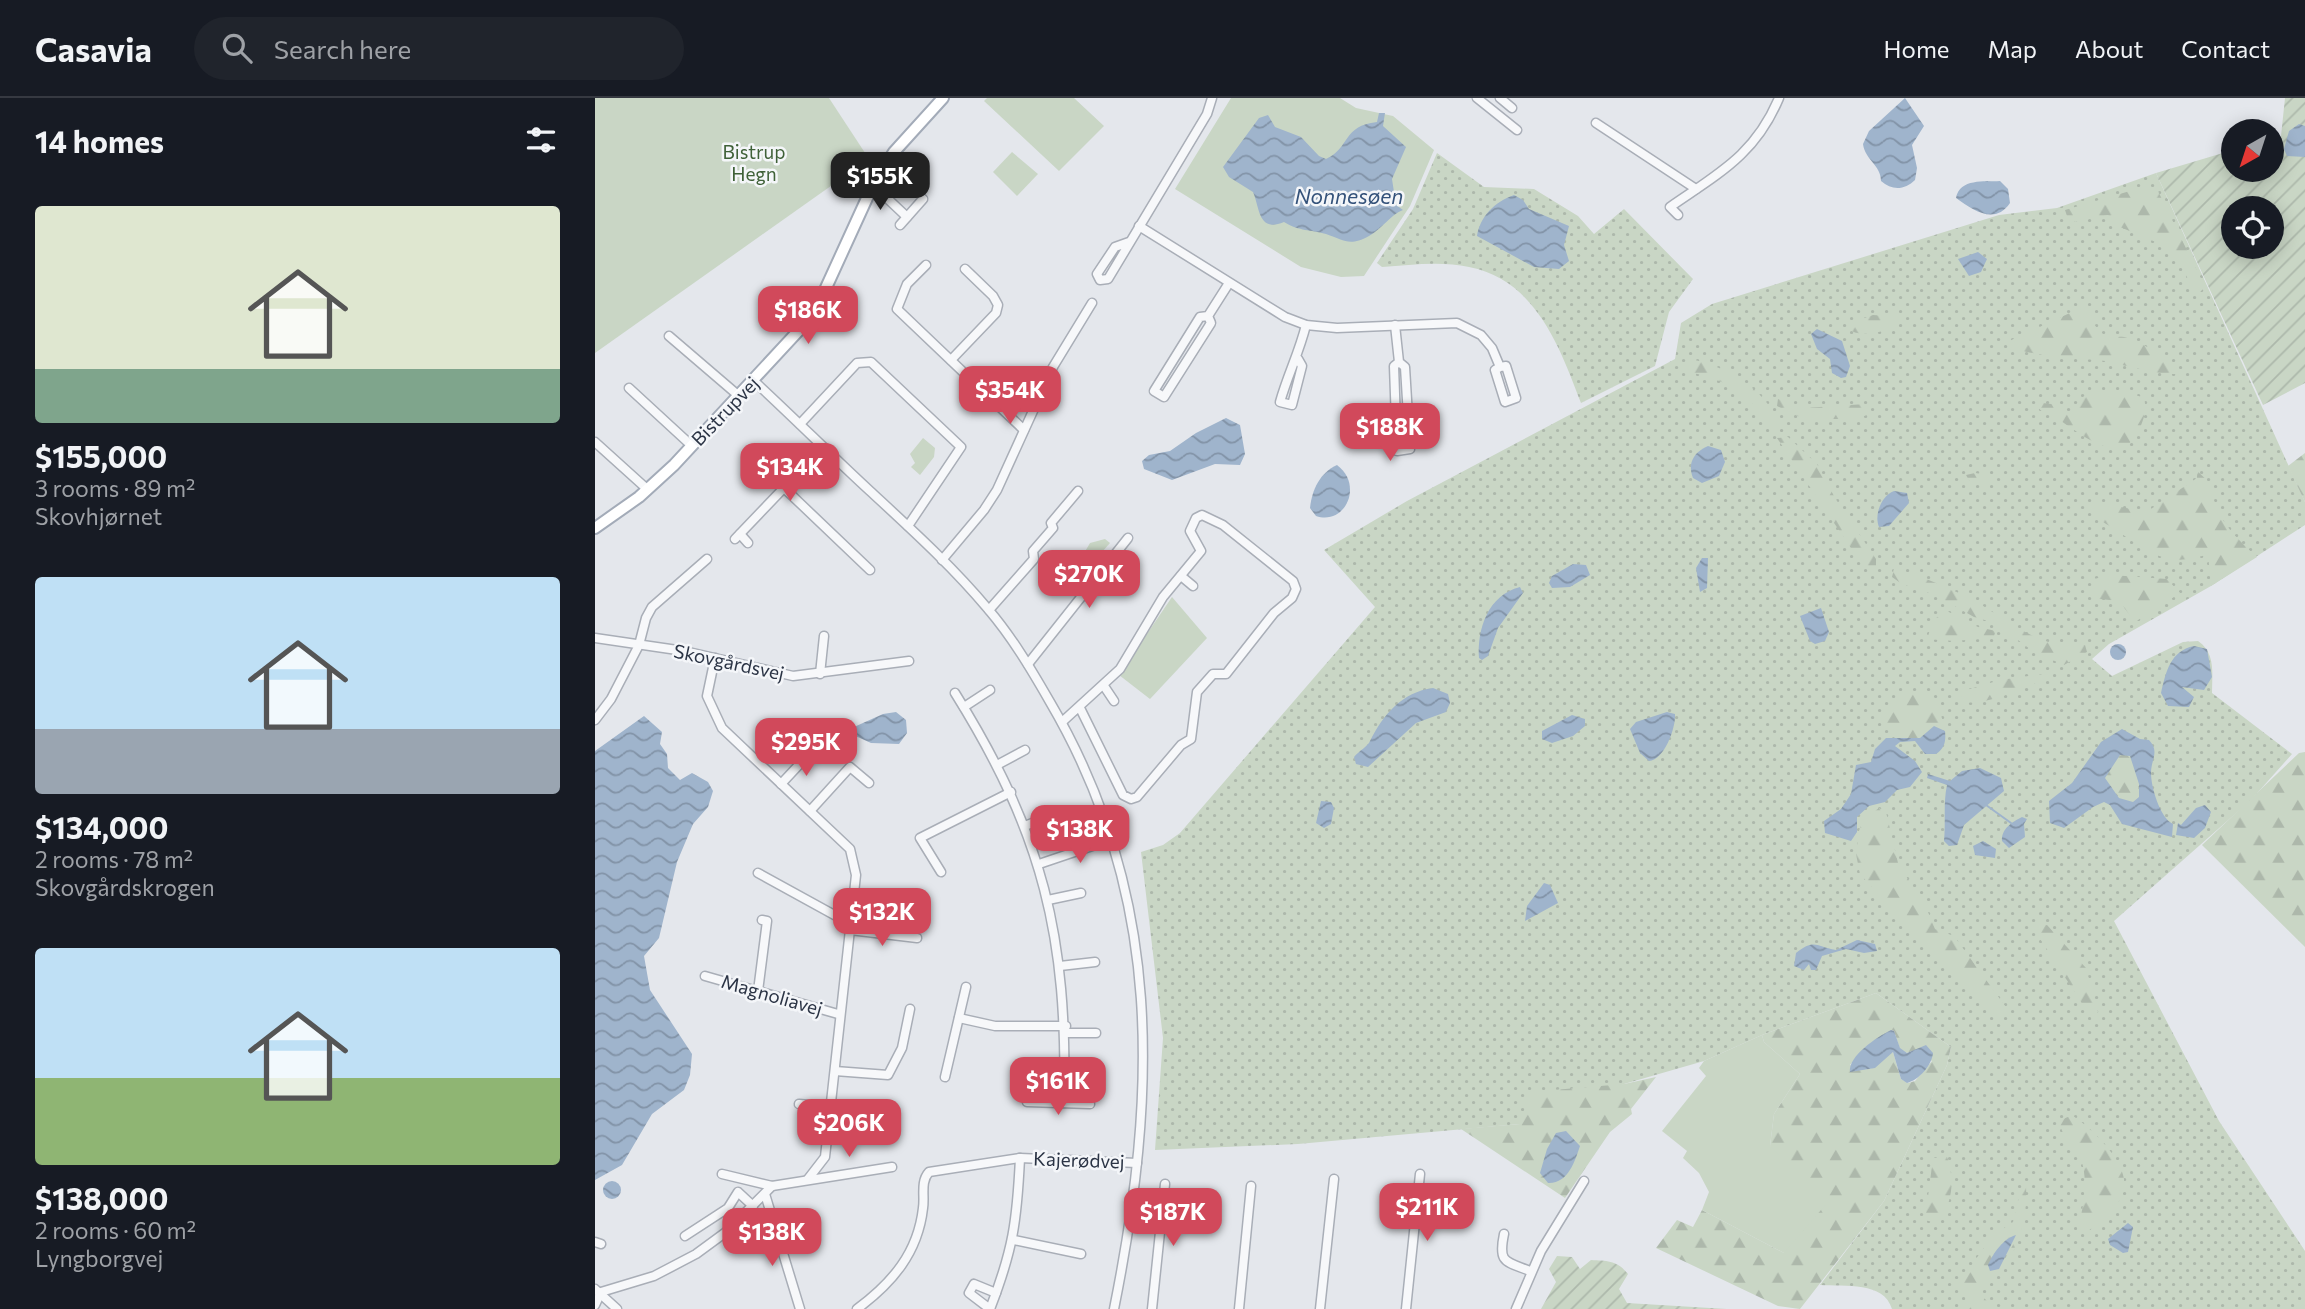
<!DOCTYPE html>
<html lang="en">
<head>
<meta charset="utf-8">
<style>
	:root { --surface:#171b24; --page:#20242c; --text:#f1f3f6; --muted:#9ea1a6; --line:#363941; --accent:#d1495b }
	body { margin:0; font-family:Commissioner,sans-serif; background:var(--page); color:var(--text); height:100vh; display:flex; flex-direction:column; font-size:26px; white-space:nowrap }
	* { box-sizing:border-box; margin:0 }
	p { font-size:23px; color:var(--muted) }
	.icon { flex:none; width:38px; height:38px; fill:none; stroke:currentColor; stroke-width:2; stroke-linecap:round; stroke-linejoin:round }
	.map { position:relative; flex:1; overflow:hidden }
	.details { display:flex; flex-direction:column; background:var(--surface); width:595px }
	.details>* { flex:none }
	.needle { width:46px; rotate:219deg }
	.buttons { position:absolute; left:1626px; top:21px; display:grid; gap:14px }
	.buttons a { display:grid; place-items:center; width:63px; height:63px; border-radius:50%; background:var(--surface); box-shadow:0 4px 18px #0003; font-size:35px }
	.price { position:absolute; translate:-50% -60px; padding:0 16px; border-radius:14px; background:var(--accent); color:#fff; font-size:23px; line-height:46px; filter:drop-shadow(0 2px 4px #0008) }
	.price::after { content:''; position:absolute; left:50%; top:42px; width:21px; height:16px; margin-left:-10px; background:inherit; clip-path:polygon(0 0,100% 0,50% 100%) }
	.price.on { background:#222; color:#fff }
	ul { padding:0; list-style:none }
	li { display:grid; align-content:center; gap:14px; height:371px; padding:0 35px }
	li span { display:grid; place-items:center; height:217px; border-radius:7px; color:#555 }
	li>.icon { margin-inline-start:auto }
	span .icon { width:126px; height:126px; fill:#fffc; stroke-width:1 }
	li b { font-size:30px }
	h2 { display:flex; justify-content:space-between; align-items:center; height:84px; padding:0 35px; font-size:30px }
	header { display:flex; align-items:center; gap:42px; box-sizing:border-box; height:98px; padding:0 35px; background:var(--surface); border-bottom:2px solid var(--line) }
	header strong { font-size:33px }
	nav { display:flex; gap:38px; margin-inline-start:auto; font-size:24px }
	.search { width:490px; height:63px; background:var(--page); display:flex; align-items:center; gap:18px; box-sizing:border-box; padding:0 24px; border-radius:38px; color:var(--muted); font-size:26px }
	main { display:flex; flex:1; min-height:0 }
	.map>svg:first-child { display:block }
	.grass { fill:url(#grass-dots) }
	.forest { fill:url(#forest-firs); fill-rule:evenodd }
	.park { fill:#c9d6c5 }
	.garden { fill:url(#garden-furrows); fill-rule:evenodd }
	.water { fill:url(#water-waves); fill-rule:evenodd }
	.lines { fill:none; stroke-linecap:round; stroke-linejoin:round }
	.stream { stroke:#9fb4cc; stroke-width:2 }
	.minor-casing { stroke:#a9aeb7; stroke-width:11 }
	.major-casing { stroke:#a3abb8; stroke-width:14 }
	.minor { stroke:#f7f8fa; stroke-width:8 }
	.major { stroke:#fff; stroke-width:10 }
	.labels { text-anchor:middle; stroke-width:5; stroke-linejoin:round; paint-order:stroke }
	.park-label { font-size:19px; fill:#3f6138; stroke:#f4f6f9 }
	.street-label { font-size:19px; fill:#2b3445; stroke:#f4f6f9 }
	.water-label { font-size:21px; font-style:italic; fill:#34527a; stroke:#f4f6f9 }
</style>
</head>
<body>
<header>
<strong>Casavia</strong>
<div class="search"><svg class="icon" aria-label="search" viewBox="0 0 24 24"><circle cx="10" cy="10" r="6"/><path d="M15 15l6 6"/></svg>Search here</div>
<nav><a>Home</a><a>Map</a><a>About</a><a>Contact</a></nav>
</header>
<main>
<section class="details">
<h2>14 homes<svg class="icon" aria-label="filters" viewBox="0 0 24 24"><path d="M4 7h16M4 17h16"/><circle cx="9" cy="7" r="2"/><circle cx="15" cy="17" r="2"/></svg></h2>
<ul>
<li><span style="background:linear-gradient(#dfe7d0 75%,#7fa58c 0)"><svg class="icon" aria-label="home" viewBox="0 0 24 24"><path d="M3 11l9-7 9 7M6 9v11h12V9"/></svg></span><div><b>$155,000</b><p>3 rooms · 89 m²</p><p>Skovhjørnet</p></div></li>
<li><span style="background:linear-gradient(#bfe0f5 70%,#9aa5b1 0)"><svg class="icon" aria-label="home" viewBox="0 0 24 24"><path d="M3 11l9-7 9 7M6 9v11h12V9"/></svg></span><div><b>$134,000</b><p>2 rooms · 78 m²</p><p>Skovgårdskrogen</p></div></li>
<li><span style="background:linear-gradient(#bfe0f5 60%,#8fb573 0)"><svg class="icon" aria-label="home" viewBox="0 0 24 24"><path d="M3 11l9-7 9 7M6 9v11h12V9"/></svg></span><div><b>$138,000</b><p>2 rooms · 60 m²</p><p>Lyngborgvej</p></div></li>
</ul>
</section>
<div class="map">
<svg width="1710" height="1211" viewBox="0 0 1710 1211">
	<defs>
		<pattern id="grass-dots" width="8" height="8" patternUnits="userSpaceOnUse" patternTransform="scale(1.75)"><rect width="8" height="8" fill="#c9d6c5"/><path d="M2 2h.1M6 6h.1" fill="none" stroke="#adb8ab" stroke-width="1.8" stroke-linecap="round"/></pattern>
		<pattern id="forest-firs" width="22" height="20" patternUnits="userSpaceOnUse" patternTransform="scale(1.75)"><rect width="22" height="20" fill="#c9d6c5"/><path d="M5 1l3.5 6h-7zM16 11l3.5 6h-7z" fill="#adb8ab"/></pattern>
		<pattern id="garden-furrows" width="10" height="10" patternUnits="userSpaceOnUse" patternTransform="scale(1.75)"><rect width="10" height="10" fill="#c9d6c5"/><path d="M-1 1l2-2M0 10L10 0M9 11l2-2" fill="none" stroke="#adb8ab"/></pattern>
		<pattern id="water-waves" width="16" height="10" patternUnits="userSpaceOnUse" patternTransform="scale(1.75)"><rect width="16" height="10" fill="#9fb4cc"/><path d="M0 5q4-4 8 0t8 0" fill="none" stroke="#8293a7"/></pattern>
	</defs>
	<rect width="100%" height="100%" fill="#e4e7ec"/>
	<g class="grass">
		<path d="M842,55L889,89L939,91L983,118L999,136L1029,111L1098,181L1074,214L1060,268L986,305C965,250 941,182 874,169C846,163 816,167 787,169L782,165L818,111Z"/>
		<path d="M1561,75L1710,404V427L1616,488L1514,546L1497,561L1517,578L1588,544L1603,543C1621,555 1617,576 1617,595L1697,656L1656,702L1519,823L1624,1023L1710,1153V1211H1297C1289,1183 1250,1189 1225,1187L1289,1103L1352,967L1356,949L1281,895L1167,937L1109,963L1029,986L925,1026L703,1046L560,1052L568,940L546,754L568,747L585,735L780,509L729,452L812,403L1080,261L1086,225L1117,206L1404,117L1462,110Z"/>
	</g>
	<g class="forest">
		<path d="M1552,88L1562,91L1610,189L1605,194L1597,191L1585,163L1575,150L1525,129L1513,117L1480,124L1472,118L1470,112Z"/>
		<path d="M1490,208C1498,217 1497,229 1508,236C1515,241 1521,238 1529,239C1542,242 1581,263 1584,275C1575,280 1525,266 1511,263C1487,260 1427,259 1410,245Z"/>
		<path d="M1278,217L1306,219C1300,234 1263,242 1253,230L1255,225Z"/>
		<path d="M1095,261C1131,268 1171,291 1185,327L1174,329C1162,306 1142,289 1117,280C1107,276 1100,277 1091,271Z"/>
		<path d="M1494,295L1538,296L1549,300C1552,312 1549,321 1544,332C1527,371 1486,336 1466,323C1458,317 1448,317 1443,309L1448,305L1464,307L1476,317L1485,301Z"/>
		<path d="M1183,301L1209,310L1271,306L1277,315L1261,321H1209L1182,308Z"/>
		<path d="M1193,339L1222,366L1240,400L1281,461V468H1268L1182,340Z"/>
		<path d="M1710,355V404L1693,368Z"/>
		<path d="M1602,373C1623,391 1614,391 1622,411C1630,429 1647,446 1662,459L1616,488L1613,456C1572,471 1554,454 1521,432C1511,426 1501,421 1496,411L1502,404L1536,411H1556L1602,380Z"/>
		<path d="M1380,375L1400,378V385L1389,388L1375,384L1371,377Z"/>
		<path d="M1299,470C1326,478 1353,489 1378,502C1414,522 1447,554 1490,547L1492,554L1469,567L1439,554L1400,525L1379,519L1340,497L1307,486L1297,479Z"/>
		<path d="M1516,477L1572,481L1585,495L1540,524L1524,503L1496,500L1499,481Z"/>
		<path d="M1350,512L1383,529L1401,533L1398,540L1359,543L1332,541L1338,523Z"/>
		<path d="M1449,576V582C1425,591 1391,608 1365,604L1368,593L1405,582Z"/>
		<path d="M1323,592L1339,599L1348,623L1326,640L1301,641L1282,620L1306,599Z"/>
		<path d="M1710,654V849L1607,747L1704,655Z"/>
		<path d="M1531,656C1541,664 1545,688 1543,700L1536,704L1524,699L1510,680L1523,658Z"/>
		<path d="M1284,710L1291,714L1303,765L1333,814L1340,831L1359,838L1413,912L1411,919H1405L1341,861L1265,776L1261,756L1264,733L1268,722Z"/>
		<path d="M1452,827L1491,870L1503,914L1497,921L1442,836L1443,828Z"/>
		<path d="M1281,895L1356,949L1352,967L1289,1103L1205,1211L1183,1208L1061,1150L1082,1122L1098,1129L1107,1112L1189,1155L1175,1048L1179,1016L1205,976L1169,944L1167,937ZM1296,932L1299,933L1305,951L1312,955L1320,952L1337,963L1320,983L1313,985L1306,981L1298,954C1278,965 1282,978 1255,967L1269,951Z"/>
		<path d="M1061,979L1036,1011L1037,1016L1015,1034L970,1100L866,1031L925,1026L935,994L1029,986Z"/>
		<path d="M1477,1017C1497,1031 1538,1068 1528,1095C1523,1111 1503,1125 1491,1135L1482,1132C1489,1111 1495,1076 1483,1055C1475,1041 1469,1043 1464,1023Z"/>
		<path d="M1352,1059C1360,1080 1358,1109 1341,1125L1330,1122L1338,1060Z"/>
		<path d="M1431,1088C1433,1128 1419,1173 1382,1192L1399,1211H1369L1372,1205L1366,1186C1381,1160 1393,1139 1418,1124L1424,1099ZM1415,1139L1422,1140L1404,1171H1393L1399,1155Z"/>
	</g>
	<g class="park">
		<path d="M0,0H234L274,61L0,255Z"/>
		<path d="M392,0H479L509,28L464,73L389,3Z"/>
		<path d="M636,0H745L761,10L798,18L839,52L815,108L769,178L746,179L706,169L580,91Z"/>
		<path d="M417,54L443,76L422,98L398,74Z"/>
		<path d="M328,340L340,350L339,359L325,377L316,369L320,365L315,356Z"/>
		<path d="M510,441L515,445L499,463L492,462L488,457L495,445Z"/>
		<path d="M577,499L612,540L555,601L524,577Z"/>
		<path d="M1167,937L1169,944L1205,976L1179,1016L1175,1048L1232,1105L1189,1155L1107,1112L1114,1094L1104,1075L1088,1060L1092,1053L1067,1033L1111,978L1104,970L1109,963Z"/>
	</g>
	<g class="garden">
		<path d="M1690,0H1710V285L1668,307L1561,75L1638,52V72H1676L1677,41L1686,38ZM1638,110H1676V149H1638Z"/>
		<path d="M962,1158L977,1159L985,1171L996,1162C1012,1163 1022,1162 1033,1176L1024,1191L1032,1205L1132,1211H946L961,1184L954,1171Z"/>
	</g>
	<g class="water">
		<path d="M1310,0L1329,28L1317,47L1322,70L1320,82C1310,92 1297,93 1286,83C1286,67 1270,62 1268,46L1274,33Z"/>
		<path d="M784,15H790L788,28L811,49L797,81L801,107L808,112C796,116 787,131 774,138C754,149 749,142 731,136C714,131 706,134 689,124C663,135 665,110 658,94L634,79L628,69L664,20L673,17L680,29L706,39L724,58L731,61C756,49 747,28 782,24Z"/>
		<path d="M1704,26L1710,28V59L1692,58L1689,51L1694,33Z"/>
		<path d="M1405,83L1413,91L1415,105C1400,127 1379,113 1361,100C1365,80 1389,84 1405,83Z"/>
		<path d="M919,97L928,102L934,111L974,128L969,147L974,163L964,171L939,169L882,138C885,119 899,104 919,97Z"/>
		<path d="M1677,116L1682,118L1687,128L1676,148Z"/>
		<path d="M1383,154L1392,161L1386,174L1374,178L1363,161Z"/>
		<path d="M1222,231L1247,243L1255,268L1251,279L1246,280L1237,275L1235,261L1222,251L1216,236Z"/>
		<path d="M631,320L645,327L650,356L645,367L620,366L577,382L549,371L547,363L554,357L575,353L601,335Z"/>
		<path d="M1113,348L1126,352L1130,364L1124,378L1107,385L1098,380C1092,365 1099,354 1113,348Z"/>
		<path d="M742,367C769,387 750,428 721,418L715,410C717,391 725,375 742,367Z"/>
		<path d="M1299,393L1312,395L1314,405L1294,428L1284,429C1279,417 1286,398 1299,393Z"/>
		<path d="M1107,460H1113L1112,490L1105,494L1101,470Z"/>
		<path d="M978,466L991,467L995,477L975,489L957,490L954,485L957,478Z"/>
		<path d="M925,489L928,495L903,530L893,558L887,562L884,560C882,531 893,497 925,489Z"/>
		<path d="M1226,510L1234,534L1230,543L1220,546L1215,543L1205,518Z"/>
		<circle cx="1523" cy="554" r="8"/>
		<path d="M1599,548L1612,551L1617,579L1609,592L1587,589L1599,599L1594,609L1573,608L1566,595C1571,574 1575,553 1599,548Z"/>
		<path d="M838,590L853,596L855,605L851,614L821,625L773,669L761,666L759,659C764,653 773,648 775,643C788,617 807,594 838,590Z"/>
		<path d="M301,614L311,622L312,635L304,646L276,645L256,636L259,629L288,616Z"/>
		<path d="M1072,614L1080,616C1081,630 1069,662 1054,663L1045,655L1035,631L1041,624Z"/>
		<path d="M977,617L990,621V628L978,638L957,645L947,641V633Z"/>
		<path d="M49,618L67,634L65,646L72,656L73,670L85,682L97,675L113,684L118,693L113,709L98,726L82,764L64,840L49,858L55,892L97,956L95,977L89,992L57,1016L27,1067L0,1082V653Z"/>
		<path d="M1339,628L1350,633C1351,643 1350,650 1341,656H1330L1320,643L1305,644L1300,648L1320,663L1327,674L1315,689L1302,692L1290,704L1274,708L1262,719V734L1256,743L1230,735L1229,723L1246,711L1256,696L1261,667L1276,664L1280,651L1291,640H1325Z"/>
		<path d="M1527,631L1545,641L1554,642C1565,654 1556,661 1556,675C1556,689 1565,720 1578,726L1577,739L1527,726L1515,707L1509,704L1498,709L1469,730L1455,725L1454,703L1477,685L1506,644ZM1525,657L1535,658L1544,686V699L1538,704L1524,700L1510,680Z"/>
		<path d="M1385,670L1406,680L1409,693L1369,727L1362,747L1354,748L1349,743C1351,724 1348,705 1352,687L1332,680L1333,676L1355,683L1367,673Z"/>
		<path d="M726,703L736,704L739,710L736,726L729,730L721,725Z"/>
		<path d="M1610,707L1616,714L1610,730L1599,740L1581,737L1583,725L1586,727L1601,710Z"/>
		<path d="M1427,719L1432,721L1429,726L1430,739L1414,750L1407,743C1406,731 1417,724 1427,719Z"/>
		<path d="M1388,743L1401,751L1400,760L1380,757L1378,748Z"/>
		<path d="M949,785L955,787L963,805L930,823L932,808Z"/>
		<path d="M1262,842L1280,846L1282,853L1269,855L1251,851L1227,858L1221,872H1216L1214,866L1209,872L1199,868L1201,855C1220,840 1221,849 1241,852Z"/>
		<path d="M1296,932L1299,933L1305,950L1312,955L1331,947L1338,955C1337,967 1324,982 1312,985L1306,981L1298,954L1280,970L1255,974C1253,958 1282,939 1296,932Z"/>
		<path d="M971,1033L985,1048C980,1063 973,1086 953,1085L945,1075L952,1051L961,1035Z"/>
		<circle cx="17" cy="1092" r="9"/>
		<path d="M1533,1125L1538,1129L1533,1154L1528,1155L1515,1147L1513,1141Z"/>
		<path d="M1421,1137L1404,1171L1395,1173L1393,1167C1398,1155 1409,1140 1421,1137Z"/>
	</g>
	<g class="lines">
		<path class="stream" d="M1391,707L1416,725"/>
		<defs>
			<g id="minor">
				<path d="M882,0L922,32"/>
				<path d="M905,0L917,10"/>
				<path d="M1001,25L1101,91"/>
				<path d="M278,87L312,119"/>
				<path d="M1083,117L1075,109C1124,75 1160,57 1184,0"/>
				<path d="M305,127L328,101"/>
				<path d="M544,128L690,219L711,227L742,230L862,225L886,237L897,250L905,269L911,268L921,300L910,304L900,272L905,269"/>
				<path d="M534,144L520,149L502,176L505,182L513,181L612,16L617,0"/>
				<path d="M331,167L312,186L302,211L429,332"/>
				<path d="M613,218L616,225L569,299L559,293L605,219L613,218L634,185"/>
				<path d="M800,227L804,264L799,268L802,353L815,351L810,269L804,264"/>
				<path d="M74,238L144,298"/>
				<path d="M703,261L707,268L697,307L685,304C693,276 704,255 711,227"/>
				<path d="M356,262L401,215L403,207L398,198L370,171"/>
				<path d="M159,283C198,319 236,357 275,393C316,431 357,468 393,511C417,539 436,571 455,604C569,798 562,997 519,1211"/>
				<path d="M34,290L97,348"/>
				<path d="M205,326L262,265L276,264L366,349L313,428"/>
				<path d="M0,344L52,391"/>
				<path d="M189,390L275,472"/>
				<path d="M145,436L153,445"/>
				<path d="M140,441L228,349"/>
				<path d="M347,462L389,412L402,392L458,269L497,205"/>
				<path d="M586,478L598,488"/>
				<path d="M394,512L439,461L438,453L458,430L456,425L483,393"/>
				<path d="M0,540L89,553L198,578L314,563"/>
				<path d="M120,560L112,598L127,630L255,751L261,777L230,1059L213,1081"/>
				<path d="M433,566L533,440"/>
				<path d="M225,576L229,538"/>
				<path d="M509,588L519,603"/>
				<path d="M360,595C448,736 473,839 469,1005"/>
				<path d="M369,609L395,592"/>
				<path d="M0,622L16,601L44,547L51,520L57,509L112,461"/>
				<path d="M467,624L525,571L568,499L606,453L595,433L601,420L607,417L628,427L698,483L701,491L697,500L679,515L631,576H618L602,594L596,641L586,647L542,699L536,701L528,697L485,610"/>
				<path d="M402,667L430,652"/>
				<path d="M186,686L215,655"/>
				<path d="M215,713L255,669L274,685"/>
				<path d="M430,728L459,716"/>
				<path d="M444,766L518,741"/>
				<path d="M346,774L325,740L416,694"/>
				<path d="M163,775L243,819L256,821"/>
				<path d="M453,802L486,795"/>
				<path d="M255,832L322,840"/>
				<path d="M465,868L500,864"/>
				<path d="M110,878L243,916"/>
				<path d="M163,893L172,823L167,822"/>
				<path d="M364,920L400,928H471"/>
				<path d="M470,935H501"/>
				<path d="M240,973L293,977L307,950L315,911"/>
				<path d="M350,979L371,889"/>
				<path d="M432,1004L495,1006"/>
				<path d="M204,1006L236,1009"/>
				<path d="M127,1076L177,1088"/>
				<path d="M170,1096L205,1211"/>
				<path d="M909,1136C903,1165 910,1163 935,1173"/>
				<path d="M90,1138L133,1110L143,1094L158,1108"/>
				<path d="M419,1142L486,1156"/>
				<path d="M0,1144L6,1146"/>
				<path d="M0,1191L22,1211"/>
				<path d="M0,1207L6,1194L59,1178L101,1156L131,1134L177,1088L297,1069"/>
				<path d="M262,1211C297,1185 323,1155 328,1110C330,1098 325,1084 334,1074L425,1060L542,1065"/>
				<path d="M395,1211C418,1152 422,1123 425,1060"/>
				<path d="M395,1211L374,1195L379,1186L401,1195"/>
				<path d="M557,1211L570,1086"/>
				<path d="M644,1211L656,1088"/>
				<path d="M725,1211L739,1081"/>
				<path d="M811,1211L825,1076"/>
				<path d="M921,1211L946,1153L989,1083"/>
			</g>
			<path id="major" d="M0,430L44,399L79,367L219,216L278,87L299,54L348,0"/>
		</defs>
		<use href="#minor" class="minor-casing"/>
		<use href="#major" class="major-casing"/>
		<use href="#minor" class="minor"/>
		<use href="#major" class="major"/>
	</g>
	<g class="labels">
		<g class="park-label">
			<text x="159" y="61">Bistrup<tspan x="159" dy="22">Hegn</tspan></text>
		</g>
		<g class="street-label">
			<text transform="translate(130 313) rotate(-46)" y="7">Bistrupvej</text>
			<text transform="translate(134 564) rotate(12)" y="7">Skovgårdsvej</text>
			<text transform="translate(177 897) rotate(16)" y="7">Magnoliavej</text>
			<text transform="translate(484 1062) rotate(2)" y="7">Kajerødvej</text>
		</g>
		<g class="water-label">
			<text x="754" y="106">Nonnesøen</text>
		</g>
	</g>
</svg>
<div class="buttons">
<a><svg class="needle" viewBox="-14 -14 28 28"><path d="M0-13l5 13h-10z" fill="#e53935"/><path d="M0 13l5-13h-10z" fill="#9ea1a6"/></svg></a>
<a><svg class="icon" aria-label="locate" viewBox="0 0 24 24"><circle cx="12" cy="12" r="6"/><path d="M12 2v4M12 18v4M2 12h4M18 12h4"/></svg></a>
</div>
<b class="price on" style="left:285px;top:114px">$155K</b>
<b class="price" style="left:213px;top:248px">$186K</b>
<b class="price" style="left:415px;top:328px">$354K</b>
<b class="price" style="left:795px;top:365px">$188K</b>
<b class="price" style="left:195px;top:405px">$134K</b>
<b class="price" style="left:494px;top:512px">$270K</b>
<b class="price" style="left:211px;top:680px">$295K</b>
<b class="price" style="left:485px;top:767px">$138K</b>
<b class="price" style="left:287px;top:850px">$132K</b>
<b class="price" style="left:463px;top:1019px">$161K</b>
<b class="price" style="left:254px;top:1061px">$206K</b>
<b class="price" style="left:832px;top:1145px">$211K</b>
<b class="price" style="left:578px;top:1150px">$187K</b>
<b class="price" style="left:177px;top:1170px">$138K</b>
</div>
</main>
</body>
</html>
